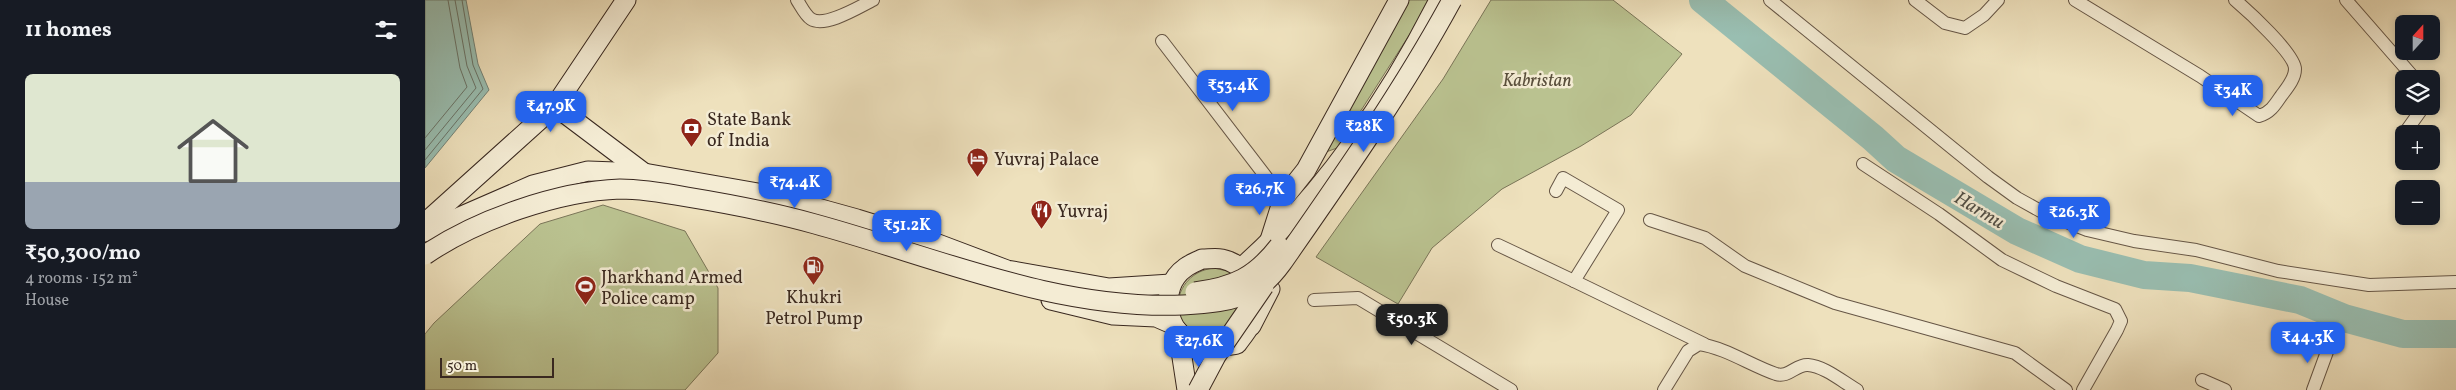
<!DOCTYPE html>
<html lang="en">
<head>
<meta charset="utf-8">
<style>
	:root { --surface:#171b24; --page:#20242c; --text:#f1f3f6; --muted:#9ea1a6; --line:#363941; --accent:#2563eb }
	body { margin:0; font-family:Vollkorn,serif; background:var(--page); color:var(--text); height:100vh; display:flex; flex-direction:column; font-size:19px; white-space:nowrap }
	* { box-sizing:border-box; margin:0 }
	p { font-size:16px; color:var(--muted) }
	.icon { flex:none; width:28px; height:28px; fill:none; stroke:currentColor; stroke-width:2; stroke-linecap:round; stroke-linejoin:round }
	.map { position:relative; flex:1; overflow:hidden }
	.panel { display:flex; flex-direction:column; background:var(--surface); width:425px }
	.panel>* { flex:none }
	.needle { width:32px; rotate:21deg }
	.tools { position:absolute; left:1970px; top:15px; display:grid; gap:10px }
	.tools a { display:grid; place-items:center; width:45px; height:45px; border-radius:8px; background:var(--surface); box-shadow:0 2px 8px #0003; font-size:25px }
	.scale { position:absolute; left:15px; bottom:12px; width:114px; box-sizing:border-box; padding-left:5px; border:2px solid #39281f; border-top:0; font-size:14px; line-height:18px; white-space:nowrap; color:#39281f; -webkit-text-stroke:4px #f4ecd4; paint-order:stroke }
	.price { position:absolute; translate:-50% -42px; padding:0 11px; border-radius:10px; background:var(--accent); color:#fff; font-size:16px; line-height:32px; filter:drop-shadow(0 1px 2px #0008) }
	.price::after { content:''; position:absolute; left:50%; top:30px; width:15px; height:11px; margin-left:-8px; background:inherit; clip-path:polygon(0 0,100% 0,50% 100%) }
	.price.on { background:#222; color:#fff }
	ul { padding:0; list-style:none }
	li { display:grid; align-content:center; gap:10px; height:265px; padding:0 25px }
	li+li { border-top:1px solid var(--line) }
	li span { display:grid; place-items:center; height:155px; border-radius:8px; color:#555 }
	li>.icon { margin-inline-start:auto }
	span .icon { width:90px; height:90px; fill:#fffc; stroke-width:1 }
	li b { font-size:21px }
	h2 { display:flex; justify-content:space-between; align-items:center; height:60px; padding:0 25px; font-size:21px }
	main { display:flex; flex:1; min-height:0 }
	.map>svg:first-child { display:block }
	.green { fill:#bac290; stroke:#7a7558 }
	.water { fill:#99beb1; stroke:#738277 }
	.lines { fill:none; stroke-linecap:round; stroke-linejoin:round }
	.shore { stroke:#697368; stroke-width:1 }
	.river { stroke:#99beb1; stroke-width:28 }
	.street-casing { stroke:#665646; stroke-width:14 }
	.secondary-casing { stroke:#39281f; stroke-width:21 }
	.street { stroke:#f4ecd4; stroke-width:12 }
	.secondary { stroke:#f4ecd4; stroke-width:19 }
	.secondary-bridge-casing { stroke:#39281f; stroke-width:21; stroke-linecap:butt }
	.secondary-bridge { stroke:#f4ecd4; stroke-width:19 }
	.labels { text-anchor:middle; stroke-width:5; stroke-linejoin:round; paint-order:stroke }
	.park-label { font-size:18px; font-style:italic; fill:#594e3b; stroke:#f4ecd4 }
	.poi-label { font-size:18px; fill:#39281f; stroke:#f4ecd4; text-anchor:start }
	.water-label { font-size:19px; font-style:italic; fill:#514e44; stroke:#f4ecd4 }
</style>
</head>
<body>
<main>
<section class="panel">
<h2>11 homes<svg class="icon" aria-label="filters" viewBox="0 0 24 24"><path d="M4 7h16M4 17h16"/><circle cx="9" cy="7" r="2"/><circle cx="15" cy="17" r="2"/></svg></h2>
<ul>
<li><span style="background:linear-gradient(#dfe7d0 70%,#9aa5b1 0)"><svg class="icon" aria-label="home" viewBox="0 0 24 24"><path d="M3 11l9-7 9 7M6 9v11h12V9"/></svg></span><div><b>₹50,300/mo</b><p>4 rooms · 152 m²</p><p>House</p></div></li>
</ul>
</section>
<div class="map">
<svg width="2031" height="390" viewBox="0 0 2031 390">
	<rect width="100%" height="100%" fill="#eee1bd"/>
	<filter id="stains"><feTurbulence type="fractalNoise" baseFrequency=".004" numOctaves="4"/><feColorMatrix values="0 0 0 0 .2 0 0 0 0 .09 0 0 0 0 .02 0 0 0 .5 -.17"/></filter>
	<radialGradient id="worn" r=".72"><stop offset=".6" stop-color="#630" stop-opacity="0"/><stop offset="1" stop-color="#630" stop-opacity=".3"/></radialGradient>
	<g class="green">
		<path d="M984,0H1003L990,26L912,148L901,152Z"/>
		<path d="M1066,0H1188L1257,54L1206,115L1156,146L1077,189L1007,248L973,304L891,257L1018,79Z"/>
		<path d="M178,205L260,231L293,288V353L260,390H0V334L9,323L115,224Z"/>
		<path d="M789,268L806,272L819,284L807,337C798,338 788,341 780,339C741,333 744,273 789,268Z"/>
	</g>
	<path class="water" d="M0,0H41L53,64L64,90L0,168Z"/>
	<g class="lines">
		<g class="shore">
			<path d="M0,138L42,87L35,68L23,0"/>
			<path d="M0,150L51,88L42,66L30,0"/>
			<path d="M0,160L58,89L48,65L37,0"/>
		</g>
		<path class="river" d="M1278,0L1448,138L1471,159L1592,231L1655,259L1719,275L1765,278L1875,300L1919,318L1978,334H2031"/>
		<defs>
			<g id="street">
				<path d="M372,0C376,6 380,15 386,19C400,28 434,7 448,0"/>
				<path d="M1345,0L1563,177L1592,198L1619,213L1662,230L1709,241L1771,250L1853,271L1944,285L2031,282"/>
				<path d="M1490,0L1520,23L1540,28L1559,15L1573,0"/>
				<path d="M1650,0L1775,76L1834,116C1845,113 1850,105 1856,96C1862,88 1870,79 1870,69C1870,54 1823,11 1810,0"/>
				<path d="M1921,0L1990,79"/>
				<path d="M737,41L858,199"/>
				<path d="M1979,134L1999,106"/>
				<path d="M1438,164L1514,214L1577,260L1631,286L1690,309L1696,321L1692,330L1658,390"/>
				<path d="M1131,191L1138,178L1193,210L1149,281L1279,344"/>
				<path d="M1225,220L1280,238L1320,266L1410,303L1590,353L1641,390"/>
				<path d="M1073,245L1149,281"/>
				<path d="M889,300L933,298L1086,390"/>
				<path d="M1777,380L1800,390"/>
				<path d="M1239,390L1263,351L1274,344C1301,348 1325,365 1351,374C1364,378 1371,364 1383,365C1399,366 1418,382 1432,390"/>
				<path d="M1888,390L1903,349"/>
			</g>
			<g id="secondary">
				<path d="M130,106L219,173"/>
				<path d="M0,223L130,106L201,0"/>
				<path d="M0,232L108,185L163,171L219,173L349,196L432,219L513,244L582,270L684,288L746,284"/>
				<path d="M845,240L858,199L881,170L974,0"/>
				<path d="M777,259C783,259 791,258 797,259C817,263 834,285 832,306C831,320 820,333 812,344C799,346 784,350 770,345C740,333 733,287 760,268C765,264 771,262 777,259Z"/>
				<path d="M816,268C898,196 965,97 1014,0"/>
				<path d="M626,300L688,315L731,317L747,324"/>
				<path d="M826,326L845,289"/>
				<path d="M753,331L762,390"/>
			</g>
		</defs>
		<use href="#street" class="street-casing"/>
		<use href="#secondary" class="secondary-casing"/>
		<use href="#street" class="street"/>
		<use href="#secondary" class="secondary"/>
		<defs>
			<g id="secondary-bridge">
				<path d="M0,255C51,220 133,191 195,189C217,189 240,193 262,197C305,204 347,212 390,224C511,257 630,310 758,305C781,304 807,302 828,291C840,284 849,274 857,263C917,177 977,92 1027,0"/>
				<path d="M770,292C809,287 830,277 854,246"/>
				<path d="M773,390L791,356L839,286"/>
			</g>
		</defs>
		<use href="#secondary-bridge" class="secondary-bridge-casing"/>
		<use href="#secondary-bridge" class="secondary-bridge"/>
	</g>
	<defs>
		<symbol id="bank-pin" viewBox="-11 -11 22 30"><path d="M0 17L-7.5 6A9.5 9.5 0 1 1 7.5 6Z" fill="#8f2418" stroke="#f4ecd4"/><path d="M-6-4H6V4H-6ZM0-2.3a2.3 2.3 0 1 0 0 4.6a2.3 2.3 0 1 0 0-4.6Z" fill="#fff"/></symbol>
		<symbol id="hotel-pin" viewBox="-11 -11 22 30"><path d="M0 17L-7.5 6A9.5 9.5 0 1 1 7.5 6Z" fill="#8f2418" stroke="#f4ecd4"/><path d="M-6-4.5h1.5V1H6V5H4.5V3h-9V5H-6ZM-4 0a1.8 1.8 0 1 1 3.6 0ZM.5 0V-2.5h3Q6-2.5 6 0Z" fill="#fff"/></symbol>
		<symbol id="restaurant-pin" viewBox="-11 -11 22 30"><path d="M0 17L-7.5 6A9.5 9.5 0 1 1 7.5 6Z" fill="#8f2418" stroke="#f4ecd4"/><path d="M-5-6h1v4h1v-4h1v4h1v-4h1v5L-1.5 .5V6h-2V.5L-5-1ZM5-6V6H3V1.5H1.5Q1.5-4 5-6Z" fill="#fff"/></symbol>
		<symbol id="fuel-pin" viewBox="-11 -11 22 30"><path d="M0 17L-7.5 6A9.5 9.5 0 1 1 7.5 6Z" fill="#8f2418" stroke="#f4ecd4"/><path d="M-5.5-6h7V0h2V4h1.3V-2.5L3-4.5l.8-.8L6-3V5H2.5V1h-1V6h-7ZM-4.2-4.7v3.2H.2V-4.7Z" fill="#fff"/></symbol>
		<symbol id="stadium-pin" viewBox="-11 -11 22 30"><path d="M0 17L-7.5 6A9.5 9.5 0 1 1 7.5 6Z" fill="#8f2418" stroke="#f4ecd4"/><path d="M0-5a6.5 5 0 1 0 0 10a6.5 5 0 1 0 0-10ZM-3.5-1.8h7v3.6h-7Z" fill="#fff"/></symbol>
	</defs>
	<g fill-rule="evenodd">
		<use href="#bank-pin" x="254" y="116" width="25" height="34"/>
		<use href="#hotel-pin" x="540" y="146" width="25" height="34"/>
		<use href="#restaurant-pin" x="604" y="198" width="25" height="34"/>
		<use href="#fuel-pin" x="376" y="254" width="25" height="34"/>
		<use href="#stadium-pin" x="148" y="274" width="25" height="34"/>
	</g>
	<g class="labels">
		<g class="park-label">
			<text x="1112" y="86">Kabristan</text>
		</g>
		<g class="poi-label">
			<text x="282" y="125">State Bank<tspan x="282" dy="21">of India</tspan></text>
			<text x="569" y="165">Yuvraj Palace</text>
			<text x="632" y="217">Yuvraj</text>
			<text x="176" y="283">Jharkhand Armed<tspan x="176" dy="21">Police camp</tspan></text>
			<text x="389" y="303" text-anchor="middle">Khukri<tspan x="389" dy="21">Petrol Pump</tspan></text>
		</g>
		<g class="water-label">
			<text transform="translate(1555 209) rotate(31)" y="7">Harmu</text>
		</g>
	</g>
	<rect width="100%" height="100%" filter="url(#stains)"/>
	<rect width="100%" height="100%" fill="url(#worn)"/>
</svg>
<div class="tools">
<a><svg class="needle" viewBox="-14 -14 28 28"><path d="M0-13l5 13h-10z" fill="#e53935"/><path d="M0 13l5-13h-10z" fill="#9ea1a6"/></svg></a>
<a><svg class="icon" aria-label="layers" viewBox="0 0 24 24"><path d="M12 4l9 5-9 5-9-5zM3 14l9 5 9-5"/></svg></a>
<a>+</a>
<a>−</a>
</div>
<div class="scale">50 m</div>
<b class="price" style="left:808px;top:112px">₹53.4K</b>
<b class="price" style="left:1808px;top:117px">₹34K</b>
<b class="price" style="left:126px;top:133px">₹47.9K</b>
<b class="price" style="left:939px;top:153px">₹28K</b>
<b class="price" style="left:370px;top:209px">₹74.4K</b>
<b class="price" style="left:835px;top:216px">₹26.7K</b>
<b class="price" style="left:1649px;top:239px">₹26.3K</b>
<b class="price" style="left:482px;top:252px">₹51.2K</b>
<b class="price on" style="left:987px;top:346px">₹50.3K</b>
<b class="price" style="left:1883px;top:364px">₹44.3K</b>
<b class="price" style="left:774px;top:368px">₹27.6K</b>
</div>
</main>
</body>
</html>
